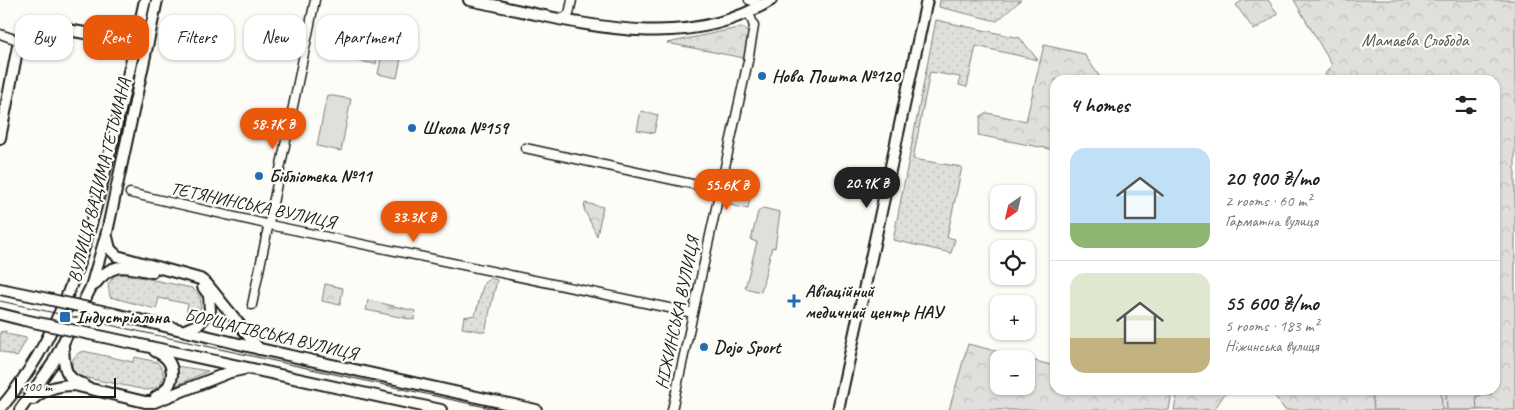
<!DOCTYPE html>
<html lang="en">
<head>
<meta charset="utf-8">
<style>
	:root { --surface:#fff; --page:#f6f6f6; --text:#222; --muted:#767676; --line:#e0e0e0; --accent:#ea580c }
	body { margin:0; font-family:Caveat,sans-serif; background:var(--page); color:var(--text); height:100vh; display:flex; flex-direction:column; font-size:19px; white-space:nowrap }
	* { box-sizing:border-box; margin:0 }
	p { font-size:16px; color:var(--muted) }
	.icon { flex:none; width:28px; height:28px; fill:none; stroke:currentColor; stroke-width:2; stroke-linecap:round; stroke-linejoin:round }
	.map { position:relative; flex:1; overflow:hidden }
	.panel { position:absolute; left:1050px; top:75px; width:450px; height:320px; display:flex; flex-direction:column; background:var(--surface); border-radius:15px; box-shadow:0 1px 4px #0004 }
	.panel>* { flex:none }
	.guide { position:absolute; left:15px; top:15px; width:475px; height:45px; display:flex; gap:10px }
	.needle { width:32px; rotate:214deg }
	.fabs { position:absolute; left:990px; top:185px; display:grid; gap:10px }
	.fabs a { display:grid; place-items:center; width:45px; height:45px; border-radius:10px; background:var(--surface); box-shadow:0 1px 4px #0004; font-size:25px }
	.scale { position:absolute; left:15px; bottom:12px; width:101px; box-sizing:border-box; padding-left:5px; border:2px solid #1c1c1c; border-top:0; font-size:14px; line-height:18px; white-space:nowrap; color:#1c1c1c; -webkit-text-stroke:4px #fdfcf7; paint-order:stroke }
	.price { position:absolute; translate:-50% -42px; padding:0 11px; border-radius:18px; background:var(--accent); color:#fff; font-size:16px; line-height:32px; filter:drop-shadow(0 1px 2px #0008) }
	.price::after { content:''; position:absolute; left:50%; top:30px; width:15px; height:11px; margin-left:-8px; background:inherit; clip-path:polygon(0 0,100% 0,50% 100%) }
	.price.active { background:#222; color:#fff }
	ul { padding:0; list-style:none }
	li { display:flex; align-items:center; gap:15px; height:125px; padding:0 20px }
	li+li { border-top:1px solid var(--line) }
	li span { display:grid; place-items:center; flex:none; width:140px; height:100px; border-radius:15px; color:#555 }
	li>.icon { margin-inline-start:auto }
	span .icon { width:60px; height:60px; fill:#fffc; stroke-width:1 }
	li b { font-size:21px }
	h2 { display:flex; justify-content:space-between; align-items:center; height:60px; padding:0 20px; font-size:21px }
	.pill { padding:0 18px; border-radius:15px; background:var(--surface); box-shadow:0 1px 4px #0004; font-size:18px; line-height:45px }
	.pill.active { background:var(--accent); color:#fff }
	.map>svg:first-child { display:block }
	.grass { fill:url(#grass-dots); stroke:#7e7e7c }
	.forest { fill:url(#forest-firs); stroke:#7e7e7c }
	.park { fill:url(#park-crowns); stroke:#7e7e7c; fill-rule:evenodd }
	.pitch { fill:#e0dfdb; stroke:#7e7e7c }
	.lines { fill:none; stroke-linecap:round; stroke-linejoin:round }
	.minor-casing { stroke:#1c1c1c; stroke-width:11 }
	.major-casing { stroke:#1c1c1c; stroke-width:14 }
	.minor { stroke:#fdfcf7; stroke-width:8 }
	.major { stroke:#fdfcf7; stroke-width:10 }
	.tram { stroke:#1c1c1c; stroke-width:1 }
	.major-bridge-casing { stroke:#1c1c1c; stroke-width:14; stroke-linecap:butt }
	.major-bridge { stroke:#fdfcf7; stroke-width:10 }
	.poi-dot { fill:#1f6fb2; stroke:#fdfcf7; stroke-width:2 }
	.labels { text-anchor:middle; stroke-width:4.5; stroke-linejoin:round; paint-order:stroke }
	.park-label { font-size:18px; fill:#575655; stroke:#fdfcf7 }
	.poi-label { font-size:18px; font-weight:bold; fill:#1c1c1c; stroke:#fdfcf7; text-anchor:start }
	.street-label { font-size:18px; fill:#1c1c1c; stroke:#fdfcf7 }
</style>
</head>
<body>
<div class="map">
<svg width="1515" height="410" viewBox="0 0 1515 410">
	<defs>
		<pattern id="grass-dots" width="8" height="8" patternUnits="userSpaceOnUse" patternTransform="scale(1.25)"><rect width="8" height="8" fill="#e0dfdb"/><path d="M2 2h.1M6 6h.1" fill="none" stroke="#c0bfbb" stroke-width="1.8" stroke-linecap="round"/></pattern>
		<pattern id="forest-firs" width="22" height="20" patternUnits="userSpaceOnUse" patternTransform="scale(1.25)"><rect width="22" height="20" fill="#e0dfdb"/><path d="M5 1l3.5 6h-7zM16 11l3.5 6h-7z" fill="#c0bfbb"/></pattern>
		<pattern id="park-crowns" width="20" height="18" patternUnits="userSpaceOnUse" patternTransform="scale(1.25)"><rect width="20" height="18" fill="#e0dfdb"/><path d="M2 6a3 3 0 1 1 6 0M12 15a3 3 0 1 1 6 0" fill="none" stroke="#c0bfbb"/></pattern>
	</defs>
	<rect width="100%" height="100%" fill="#fdfcf7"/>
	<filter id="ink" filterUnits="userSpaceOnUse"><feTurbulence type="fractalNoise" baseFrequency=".02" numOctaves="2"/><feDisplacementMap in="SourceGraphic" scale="10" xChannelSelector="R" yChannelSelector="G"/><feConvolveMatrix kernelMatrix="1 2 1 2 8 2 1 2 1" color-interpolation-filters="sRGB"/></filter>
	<g filter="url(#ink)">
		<g class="grass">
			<path d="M940,0H1021L997,21L939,7Z"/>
			<path d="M936,20L1020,38L1038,60L976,46L967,87L959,85L960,77L930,72L913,159L962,167L947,237L955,239L951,253L893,240Z"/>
			<path d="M116,274H125L192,288L200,296L201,307L195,316L185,319L188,304L159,298L156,309L110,297L108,284Z"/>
			<path d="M491,278L497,280L485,332L462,328L464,317L475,315L484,283Z"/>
			<path d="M6,331V334L27,338L17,357L0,351V332Z"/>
			<path d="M83,351L133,362L135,357L157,362L163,370C165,382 158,390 146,390L82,377C68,371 69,356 83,351Z"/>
			<path d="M176,366L208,371L173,387L178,377Z"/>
		</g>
		<path class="forest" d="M368,300L415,311L414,320L366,310Z"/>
		<g class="park">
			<path d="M1243,0H1268L1278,14L1254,30L1236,5Z"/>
			<path d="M1294,0H1515V410H1285L1272,392L1275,390H1495V80H1329L1325,74L1332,65Z"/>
			<path d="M738,28H745L749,36L744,58L667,43Z"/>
			<path d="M1044,45L1084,54L1102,80H1055V150L978,135L981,116L987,113L1026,121Z"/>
			<path d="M734,188L751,192L748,209L730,205Z"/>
			<path d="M585,203L603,207L597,236L584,209Z"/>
			<path d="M325,284L343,288L340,305L322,301Z"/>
			<path d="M968,344L1055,366V390H1160L1172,393L1169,410H949ZM999,359H1026V386H999Z"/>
			<path d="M1178,390H1227L1214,410H1174Z"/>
		</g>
		<g class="pitch">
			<path d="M338,33L380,41L376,64L334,57Z"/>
			<path d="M384,45L403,49L397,78L378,74Z"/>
			<path d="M327,95L351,99L341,151L317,146Z"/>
			<path d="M641,111L658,115L654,133L637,130Z"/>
			<path d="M763,208L780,212L775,248L772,247L761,292L745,288L757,242L751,240L758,212Z"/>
			<path d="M1372,390H1441L1442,410H1374Z"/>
			<path d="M1446,390H1491V395L1476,396L1477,410H1447Z"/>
		</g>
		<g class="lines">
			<defs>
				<g id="minor">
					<path d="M749,0L763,5"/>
					<path d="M560,20L569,14L572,0"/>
					<path d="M0,34L20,41"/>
					<path d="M525,148L720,190"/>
					<path d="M130,193L270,225L693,313"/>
					<path d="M252,305L315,0"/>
					<path d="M672,410L748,61L754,26L749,13"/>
				</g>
				<g id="major">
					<path d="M469,0C568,19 679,58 771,0"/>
					<path d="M0,138L18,46L34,30L45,26L136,42"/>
					<path d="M107,237L110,249L117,256L200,279L207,284L259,349"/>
					<path d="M94,285C112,261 125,266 152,272"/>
					<path d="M0,289L34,296"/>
					<path d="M0,314L24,320"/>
					<path d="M115,314L260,349L536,410"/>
					<path d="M185,330L199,324L210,311L209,295L203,287"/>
					<path d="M104,337L441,410"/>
					<path d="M63,346C64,363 63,379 83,384"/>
					<path d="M155,351C178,360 177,386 156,397"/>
					<path d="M33,399C44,389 58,385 74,385L145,402H154L230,372L244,369"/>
					<path d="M0,409C60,339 86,251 107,163C121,109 133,55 145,0"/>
					<path d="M20,410L53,363L91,287L107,232L157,0"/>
					<path d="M838,410L927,0"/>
				</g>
			</defs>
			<use href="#minor" class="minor-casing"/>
			<use href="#major" class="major-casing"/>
			<use href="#minor" class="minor"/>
			<use href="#major" class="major"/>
			<path class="tram" d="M0,301L499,410"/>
			<defs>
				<g id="major-bridge">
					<path d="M34,296L115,314"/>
					<path d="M24,320L104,337"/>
				</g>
			</defs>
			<use href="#major-bridge" class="major-bridge-casing"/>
			<use href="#major-bridge" class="major-bridge"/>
		</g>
	</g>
	<g class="poi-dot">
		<circle cx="762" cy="76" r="5"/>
		<circle cx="412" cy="128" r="5"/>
		<circle cx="259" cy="176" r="5"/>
		<path d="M791.5 293.5h5v5h5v5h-5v5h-5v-5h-5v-5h5z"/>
		<rect x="59" y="311" width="12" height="12" rx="2.5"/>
		<circle cx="704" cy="347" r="5"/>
	</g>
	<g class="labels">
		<g class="park-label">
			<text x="1415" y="46">Мамаєва Слобода</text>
		</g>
		<g class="poi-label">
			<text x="772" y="82">Нова Пошта №120</text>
			<text x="422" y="134">Школа №159</text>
			<text x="269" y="182">Бібліотека №11</text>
			<text x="805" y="297">Авіаційний<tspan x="805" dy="21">медичний центр НАУ</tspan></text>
			<text x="76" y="323">Індустріальна</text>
			<text x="714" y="353">Dojo Sport</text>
		</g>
		<g class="street-label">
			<text transform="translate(99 180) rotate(-76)" y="6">ВУЛИЦЯ ВАДИМА ГЕТЬМАНА</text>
			<text transform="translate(253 205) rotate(12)" y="6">ТЕТЯНИНСЬКА ВУЛИЦЯ</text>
			<text transform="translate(677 313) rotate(-78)" y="6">НІЖИНСЬКА ВУЛИЦЯ</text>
			<text transform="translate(271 334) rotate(13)" y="6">БОРЩАГІВСЬКА ВУЛИЦЯ</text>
		</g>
	</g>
</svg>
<div class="fabs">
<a><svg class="needle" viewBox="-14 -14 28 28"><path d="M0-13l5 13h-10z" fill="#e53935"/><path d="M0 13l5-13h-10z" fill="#767676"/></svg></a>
<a><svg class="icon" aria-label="locate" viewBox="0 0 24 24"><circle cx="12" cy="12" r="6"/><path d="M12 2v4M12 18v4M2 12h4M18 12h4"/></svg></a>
<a>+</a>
<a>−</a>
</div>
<div class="scale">100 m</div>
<b class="price" style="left:273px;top:150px">58.7K ₴</b>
<b class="price active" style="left:867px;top:209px">20.9K ₴</b>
<b class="price" style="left:727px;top:211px">55.6K ₴</b>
<b class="price" style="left:414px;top:243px">33.3K ₴</b>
<div class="guide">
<a class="pill">Buy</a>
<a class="pill active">Rent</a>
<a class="pill">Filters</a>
<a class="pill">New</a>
<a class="pill">Apartment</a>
</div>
<section class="panel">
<h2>4 homes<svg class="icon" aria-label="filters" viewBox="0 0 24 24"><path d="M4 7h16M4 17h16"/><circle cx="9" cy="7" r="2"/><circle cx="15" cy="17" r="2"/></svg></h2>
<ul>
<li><span style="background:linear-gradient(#bfe0f5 75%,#8fb573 0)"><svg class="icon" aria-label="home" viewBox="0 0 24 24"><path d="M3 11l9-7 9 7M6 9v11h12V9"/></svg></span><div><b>20 900 ₴/mo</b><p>2 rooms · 60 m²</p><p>Гарматна вулиця</p></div></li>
<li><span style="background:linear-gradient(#dfe7d0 65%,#c2b280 0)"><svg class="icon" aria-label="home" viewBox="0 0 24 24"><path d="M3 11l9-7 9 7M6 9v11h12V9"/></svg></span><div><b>55 600 ₴/mo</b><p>5 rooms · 183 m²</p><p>Ніжинська вулиця</p></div></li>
</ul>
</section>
</div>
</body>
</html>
